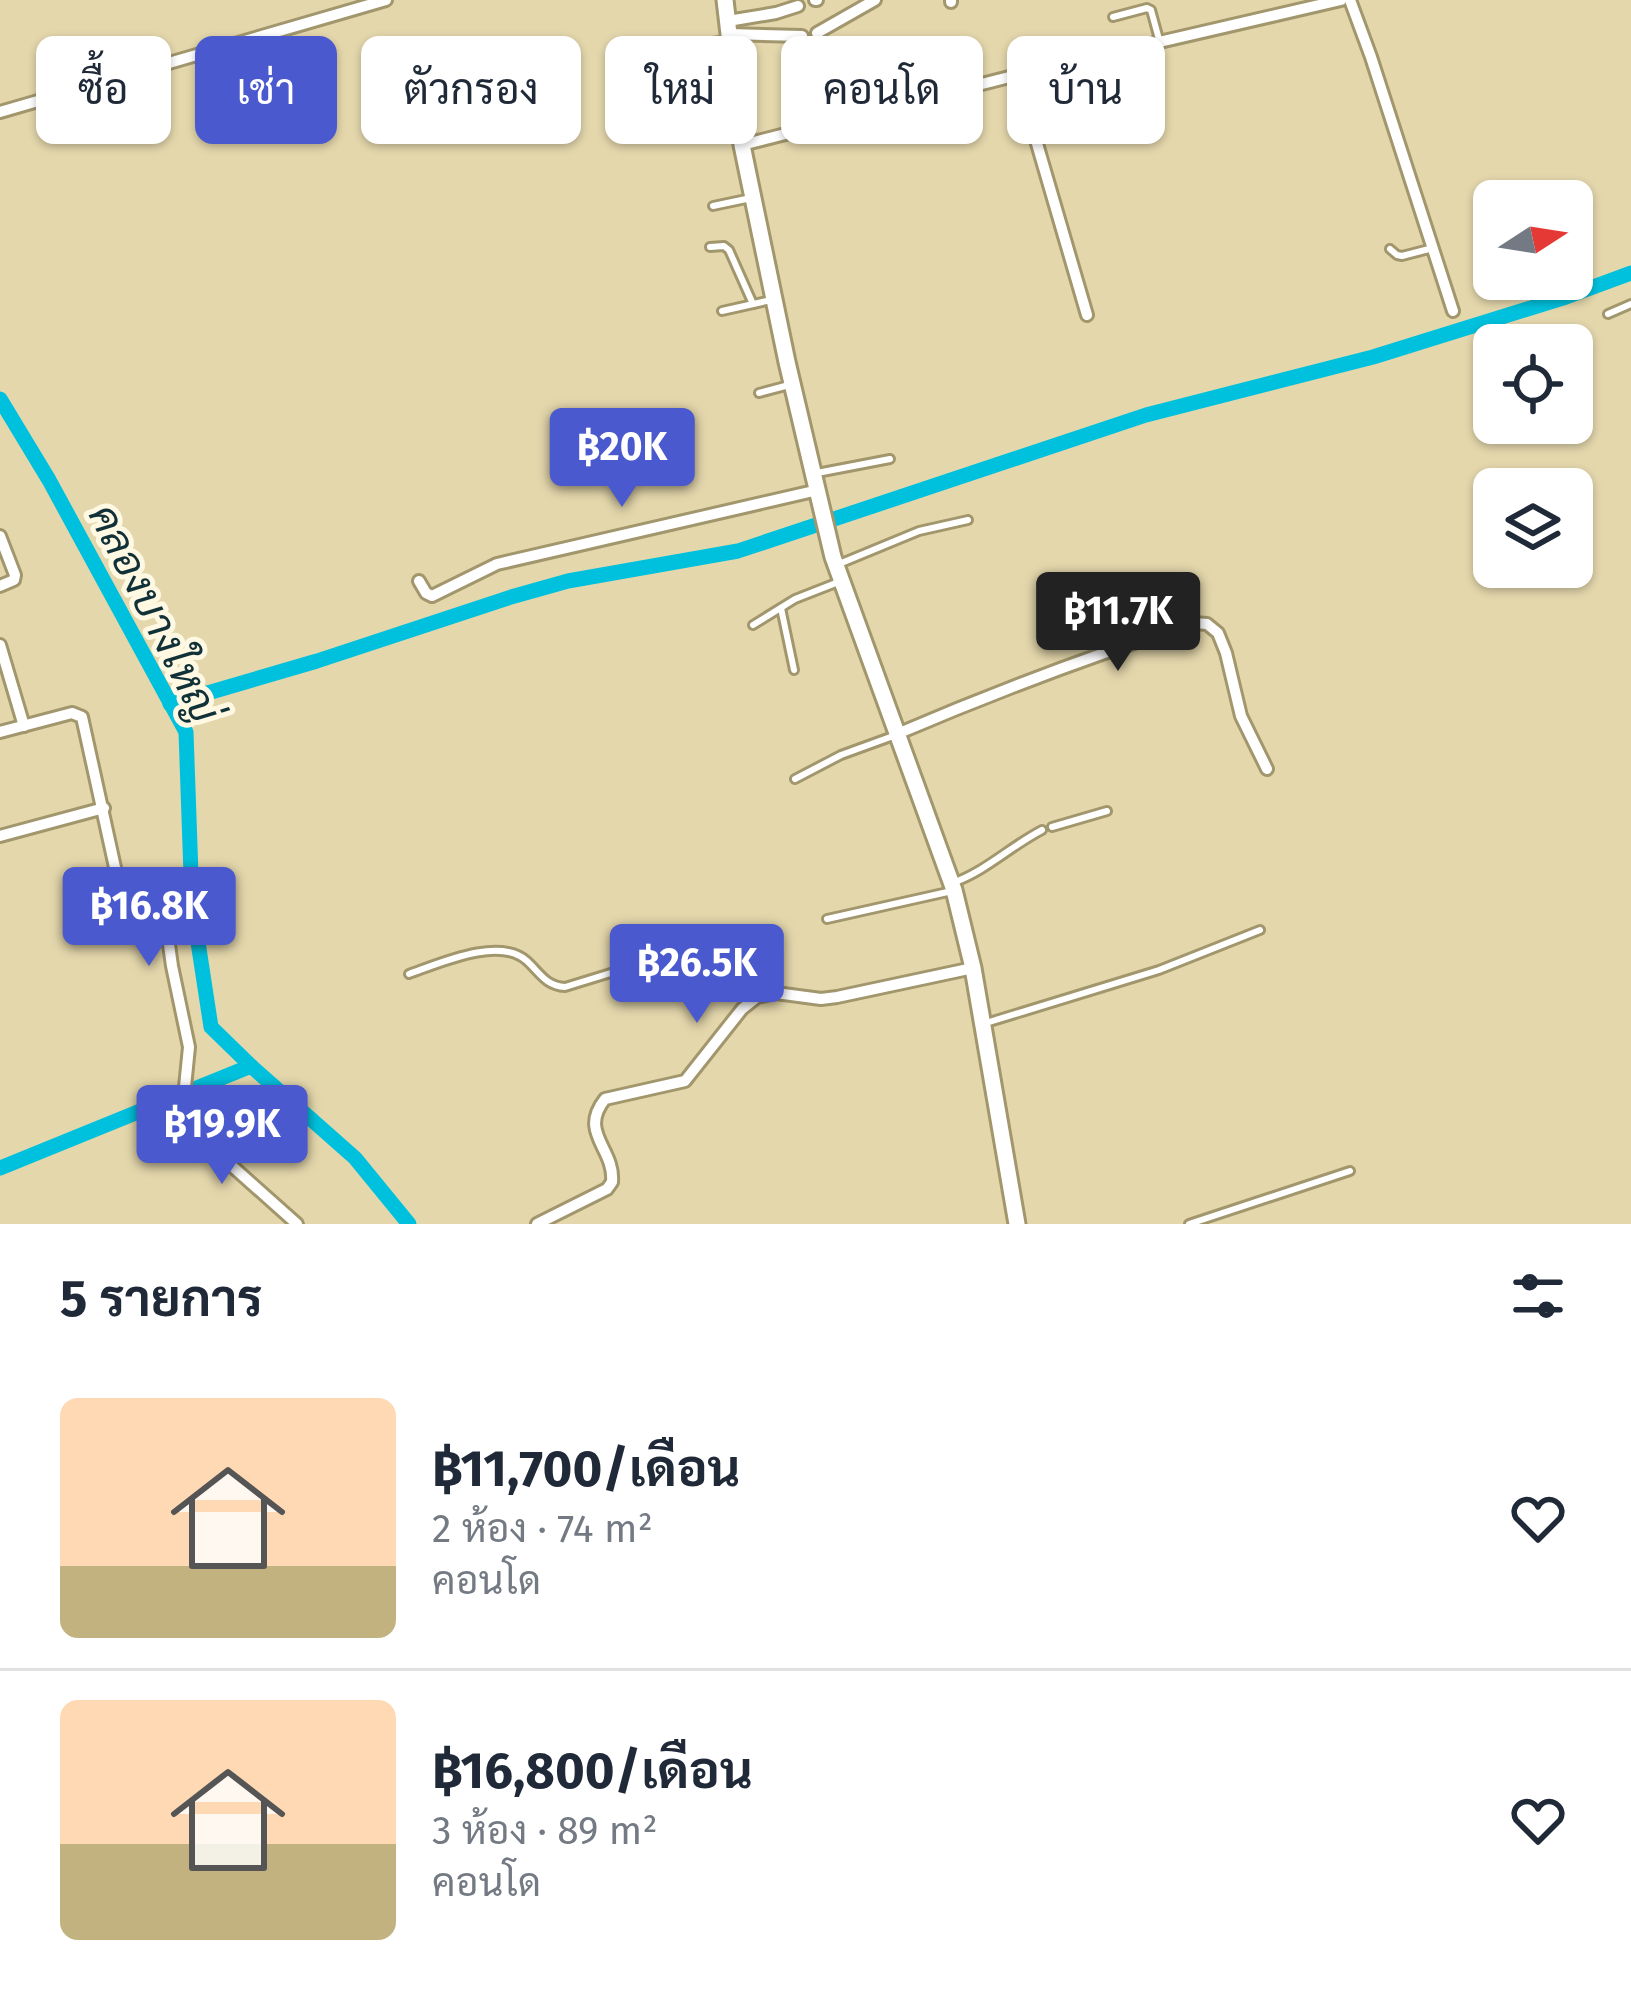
<!DOCTYPE html>
<html lang="th">
<head>
<meta charset="utf-8">
<style>
	:root { --surface:#fff; --page:#f2f2f3; --text:#1f2937; --muted:#747a83; --line:#e0e1e3; --accent:#4a59ce }
	body { margin:0; font-family:"Fira Sans",Sarabun,sans-serif; background:var(--page); color:var(--text); height:100vh; display:flex; flex-direction:column; font-size:45px; white-space:nowrap }
	* { box-sizing:border-box; margin:0 }
	p { font-size:39px; color:var(--muted) }
	.icon { flex:none; width:66px; height:66px; fill:none; stroke:currentColor; stroke-width:2; stroke-linecap:round; stroke-linejoin:round }
	.map { position:relative; height:1224px; overflow:hidden }
	.drawer { display:flex; flex-direction:column; background:var(--surface); flex:1 }
	.drawer>* { flex:none }
	.top-card { position:absolute; left:36px; top:36px; width:1560px; height:108px; display:flex; gap:24px }
	.needle { width:78px; rotate:78deg }
	.fabs { position:absolute; left:1473px; top:180px; display:grid; gap:24px }
	.fabs a { display:grid; place-items:center; width:120px; height:120px; border-radius:18px; background:var(--surface); box-shadow:0 3px 9px #0004; font-size:60px }
	.price { position:absolute; translate:-50% -102px; padding:0 27px; border-radius:12px; background:var(--accent); color:#fff; font-size:39px; line-height:78px; filter:drop-shadow(0 3px 6px #0008) }
	.price::after { content:''; position:absolute; left:50%; top:72px; width:36px; height:27px; margin-left:-18px; background:inherit; clip-path:polygon(0 0,100% 0,50% 100%) }
	.price.active { background:#222; color:#fff }
	ul { padding:0; list-style:none }
	li { display:flex; align-items:center; gap:36px; height:300px; padding:0 60px }
	li+li { border-top:3px solid var(--line) }
	li span { display:grid; place-items:center; flex:none; width:336px; height:240px; border-radius:18px; color:#555 }
	li>.icon { margin-inline-start:auto }
	span .icon { width:144px; height:144px; fill:#fffc; stroke-width:1 }
	li b { font-size:51px }
	h2 { display:flex; justify-content:space-between; align-items:center; height:144px; padding:0 60px; font-size:51px }
	.chip { padding:0 42px; border-radius:18px; background:var(--surface); box-shadow:0 3px 9px #0004; font-size:42px; line-height:108px }
	.chip.active { background:var(--accent); color:#fff }
	.map>svg:first-child { display:block }
	.lines { fill:none; stroke-linecap:round; stroke-linejoin:round }
	.canal { stroke:#00c1dd; stroke-width:15 }
	.lane-casing { stroke:#a2966d; stroke-width:12 }
	.street-casing { stroke:#a2966d; stroke-width:16 }
	.secondary-casing { stroke:#a2966d; stroke-width:21 }
	.lane { stroke:#fff; stroke-width:6 }
	.street { stroke:#fff; stroke-width:10 }
	.secondary { stroke:#fff; stroke-width:15 }
	.labels { text-anchor:middle; stroke-width:10; stroke-linejoin:round; paint-order:stroke }
	.water-label { font-size:42px; font-style:italic; fill:#113138; stroke:#fff8e3 }
</style>
</head>
<body>
<div class="map">
<svg width="1631" height="1224" viewBox="0 0 1631 1224">
	<rect width="100%" height="100%" fill="#e4d7ac"/>
	<g class="lines">
		<g class="canal">
			<path d="M0,399L49,480L186,732L192,903L211,1027L251,1066L355,1158L409,1224"/>
			<path d="M170,704L317,661L511,597L568,581L738,551L1146,415L1373,357L1566,297L1631,273"/>
			<path d="M0,1168L251,1066"/>
		</g>
		<defs>
			<g id="lane">
				<path d="M1113,17L1147,8L1151,10L1160,43"/>
				<path d="M679,61L677,52L679,47L726,40"/>
				<path d="M1067,64L1079,116"/>
				<path d="M687,100L734,102"/>
				<path d="M713,206L751,198"/>
				<path d="M710,247L724,246L729,250L753,304"/>
				<path d="M1390,249L1397,255L1402,256L1433,248"/>
				<path d="M722,311L771,300"/>
				<path d="M1608,314L1631,304"/>
				<path d="M759,393L789,385"/>
				<path d="M817,473L890,459"/>
				<path d="M839,564L919,531L968,520"/>
				<path d="M781,608L794,670"/>
				<path d="M753,625L795,599L841,581"/>
				<path d="M795,779L841,755L896,735"/>
				<path d="M1052,827L1107,811"/>
				<path d="M955,882C987,870 1011,846 1042,830"/>
				<path d="M827,919L952,891"/>
				<path d="M409,974C440,963 500,936 527,961C540,973 546,986 565,987L715,941L728,943L734,948L766,994"/>
				<path d="M986,1023L1159,970L1260,930"/>
				<path d="M1189,1224L1350,1171"/>
			</g>
			<g id="street">
				<path d="M815,0H817"/>
				<path d="M951,0V2"/>
				<path d="M1350,0L1371,57L1453,311"/>
				<path d="M728,21L776,13L798,6"/>
				<path d="M817,33L875,0"/>
				<path d="M729,34L802,36"/>
				<path d="M1017,75L1087,315"/>
				<path d="M0,112L386,0"/>
				<path d="M742,145L1017,75L1341,0"/>
				<path d="M0,536L15,575L14,580L0,586"/>
				<path d="M419,581L426,593L432,596L497,564L818,490"/>
				<path d="M0,645L24,726"/>
				<path d="M0,732L72,713L82,717L116,872L119,878C135,880 150,872 161,887L172,966L189,1047L185,1087L194,1112L223,1158L297,1224"/>
				<path d="M897,734C995,692 1093,655 1194,623L1207,624L1218,633L1226,653L1241,716L1267,769"/>
				<path d="M0,836L104,808"/>
				<path d="M537,1224L607,1189L612,1182C615,1148 578,1133 605,1099L685,1081L742,1009L757,997L776,993L821,999L837,997L973,968"/>
			</g>
			<path id="secondary" d="M725,0L742,145L787,362L833,557L954,890L973,968L1017,1224"/>
		</defs>
		<use href="#lane" class="lane-casing"/>
		<use href="#street" class="street-casing"/>
		<use href="#secondary" class="secondary-casing"/>
		<use href="#lane" class="lane"/>
		<use href="#street" class="street"/>
		<use href="#secondary" class="secondary"/>
	</g>
	<g class="labels">
		<g class="water-label">
			<text transform="translate(155 613) rotate(63)" y="15">คลองบางใหญ่</text>
		</g>
	</g>
</svg>
<div class="fabs">
<a><svg class="needle" viewBox="-14 -14 28 28"><path d="M0-13l5 13h-10z" fill="#e53935"/><path d="M0 13l5-13h-10z" fill="#747a83"/></svg></a>
<a><svg class="icon" aria-label="locate" viewBox="0 0 24 24"><circle cx="12" cy="12" r="6"/><path d="M12 2v4M12 18v4M2 12h4M18 12h4"/></svg></a>
<a><svg class="icon" aria-label="layers" viewBox="0 0 24 24"><path d="M12 4l9 5-9 5-9-5zM3 14l9 5 9-5"/></svg></a>
</div>
<b class="price" style="left:622px;top:510px">฿20K</b>
<b class="price active" style="left:1118px;top:674px">฿11.7K</b>
<b class="price" style="left:149px;top:969px">฿16.8K</b>
<b class="price" style="left:697px;top:1026px">฿26.5K</b>
<b class="price" style="left:222px;top:1187px">฿19.9K</b>
<div class="top-card">
<a class="chip">ซื้อ</a>
<a class="chip active">เช่า</a>
<a class="chip">ตัวกรอง</a>
<a class="chip">ใหม่</a>
<a class="chip">คอนโด</a>
<a class="chip">บ้าน</a>
</div>
</div>
<section class="drawer">
<h2>5 รายการ<svg class="icon" aria-label="filters" viewBox="0 0 24 24"><path d="M4 7h16M4 17h16"/><circle cx="9" cy="7" r="2"/><circle cx="15" cy="17" r="2"/></svg></h2>
<ul>
<li><span style="background:linear-gradient(#ffd9b3 70%,#c2b280 0)"><svg class="icon" aria-label="home" viewBox="0 0 24 24"><path d="M3 11l9-7 9 7M6 9v11h12V9"/></svg></span><div><b>฿11,700/เดือน</b><p>2 ห้อง · 74 m²</p><p>คอนโด</p></div><svg class="icon" aria-label="heart" viewBox="0 0 24 24"><path d="M12 20l-8-8c-3-5 5-10 8-4 3-6 11-1 8 4z"/></svg></li>
<li><span style="background:linear-gradient(#ffd9b3 60%,#c2b280 0)"><svg class="icon" aria-label="home" viewBox="0 0 24 24"><path d="M3 11l9-7 9 7M6 9v11h12V9"/></svg></span><div><b>฿16,800/เดือน</b><p>3 ห้อง · 89 m²</p><p>คอนโด</p></div><svg class="icon" aria-label="heart" viewBox="0 0 24 24"><path d="M12 20l-8-8c-3-5 5-10 8-4 3-6 11-1 8 4z"/></svg></li>
</ul>
</section>
</body>
</html>
